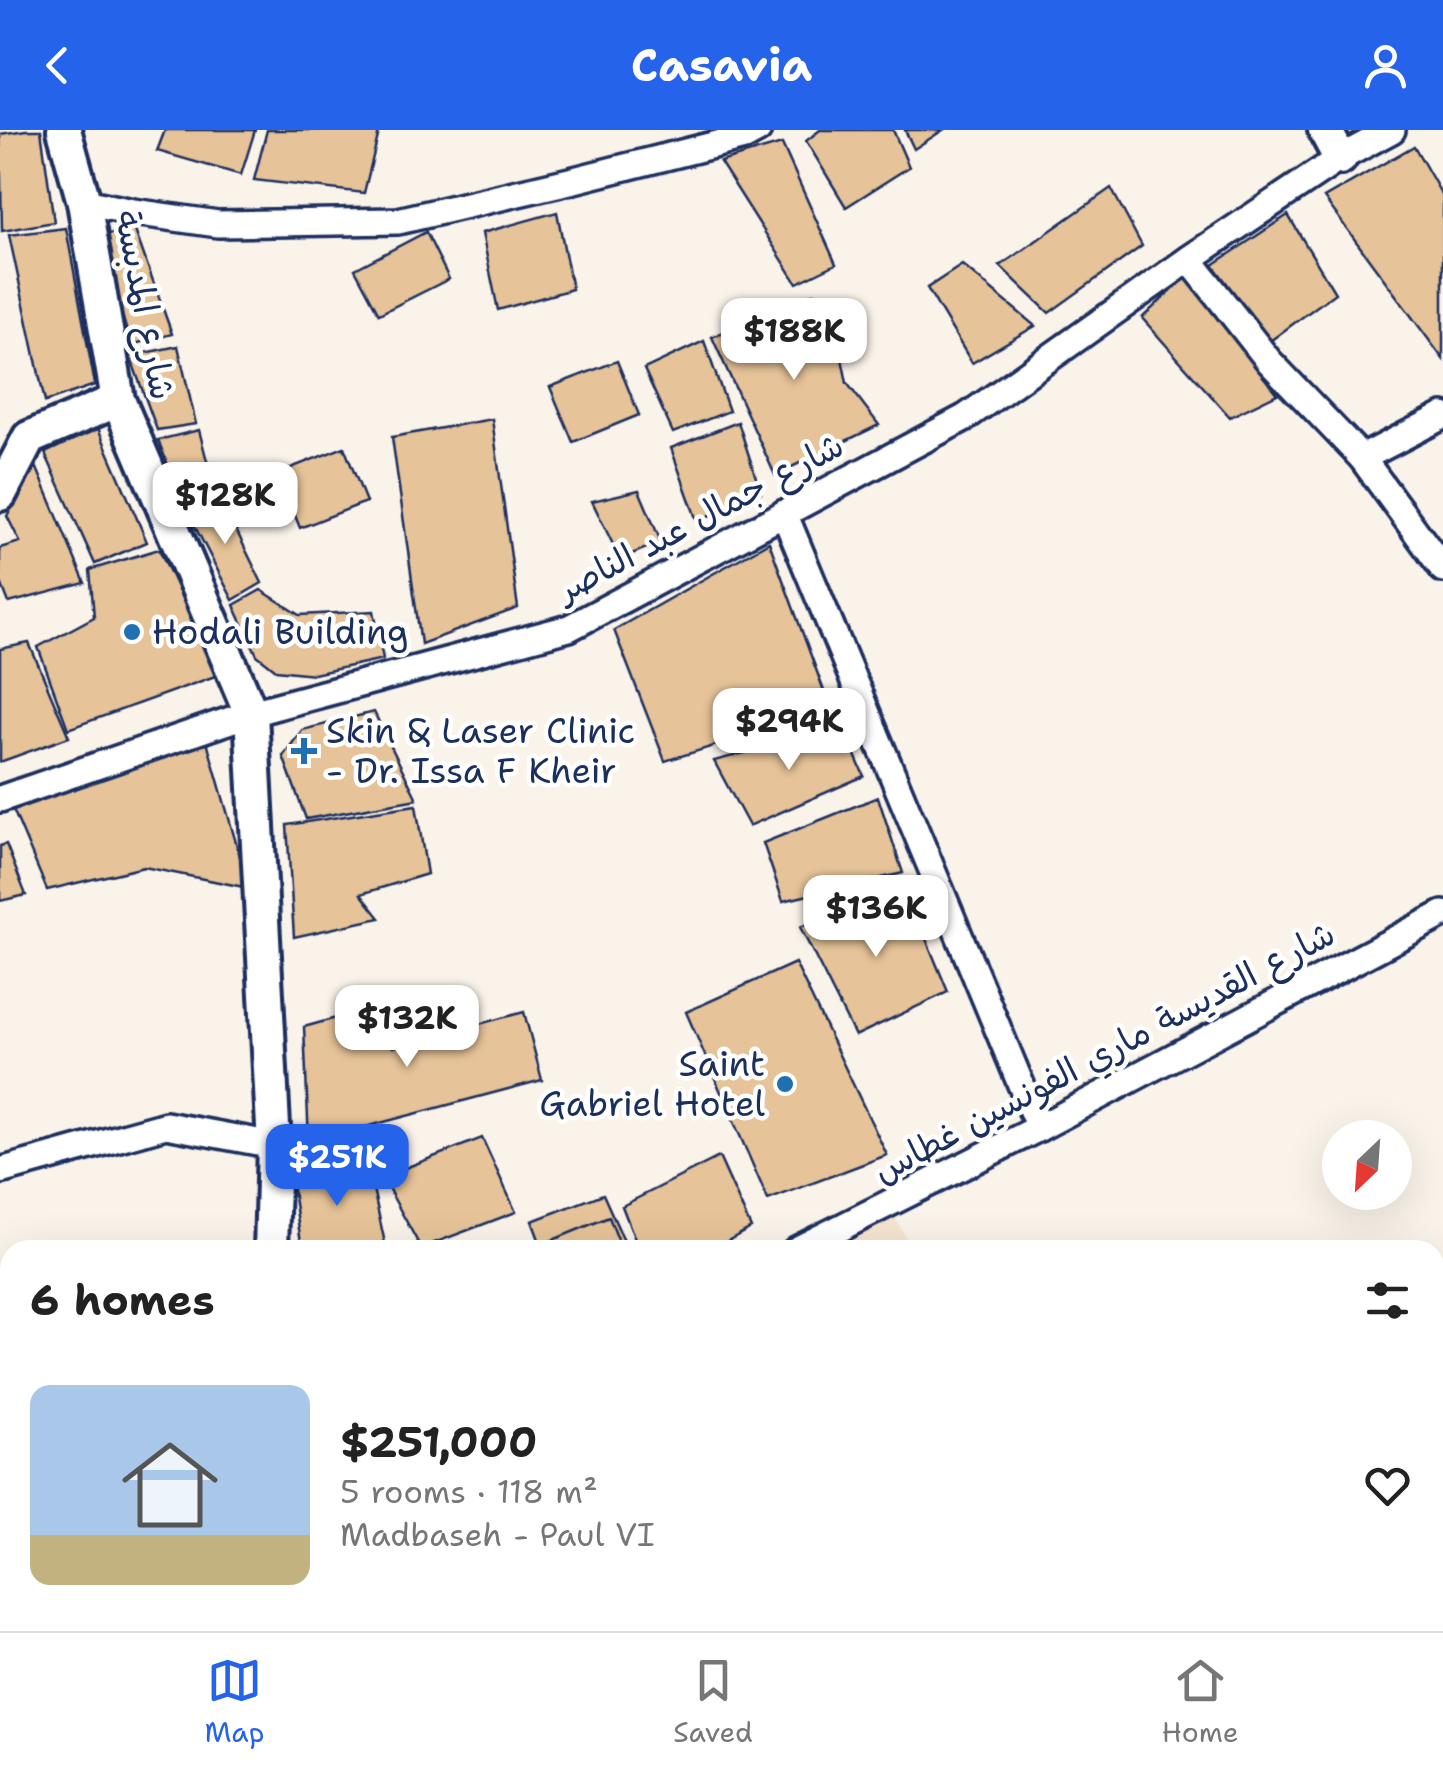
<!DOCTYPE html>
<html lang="en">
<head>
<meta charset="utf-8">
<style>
	:root { --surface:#fff; --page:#f2f2f2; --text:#222; --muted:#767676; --line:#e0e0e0; --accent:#2563eb }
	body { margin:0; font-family:"Shantell Sans","Playpen Sans Arabic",sans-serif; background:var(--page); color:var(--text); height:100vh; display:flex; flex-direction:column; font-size:38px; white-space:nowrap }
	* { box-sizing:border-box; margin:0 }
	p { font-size:32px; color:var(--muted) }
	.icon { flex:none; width:55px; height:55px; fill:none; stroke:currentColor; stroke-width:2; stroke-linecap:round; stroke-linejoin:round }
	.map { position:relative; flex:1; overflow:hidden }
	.side { position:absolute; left:0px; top:1110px; width:1445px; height:392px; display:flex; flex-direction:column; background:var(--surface); border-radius:30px 30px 0 0; box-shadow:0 10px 40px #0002 }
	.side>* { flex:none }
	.needle { width:65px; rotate:205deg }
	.buttons { position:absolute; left:1322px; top:990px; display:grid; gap:20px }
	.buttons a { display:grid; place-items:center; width:90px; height:90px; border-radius:50%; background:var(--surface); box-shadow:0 10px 40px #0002; font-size:50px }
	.price { position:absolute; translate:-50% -85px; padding:0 22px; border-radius:20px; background:#fff; color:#222; font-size:32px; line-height:65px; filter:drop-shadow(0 2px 5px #0008) }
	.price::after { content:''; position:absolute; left:50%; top:60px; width:30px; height:22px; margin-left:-15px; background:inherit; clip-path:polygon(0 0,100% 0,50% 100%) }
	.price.on { background:var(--accent); color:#fff }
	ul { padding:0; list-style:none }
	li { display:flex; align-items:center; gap:30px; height:250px; padding:0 30px }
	li span { display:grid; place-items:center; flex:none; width:280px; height:200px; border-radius:20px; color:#555 }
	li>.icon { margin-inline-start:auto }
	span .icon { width:120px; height:120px; fill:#fffc; stroke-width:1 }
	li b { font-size:42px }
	h2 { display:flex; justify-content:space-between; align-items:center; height:120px; padding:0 30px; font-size:42px }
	header { display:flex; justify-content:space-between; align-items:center; height:130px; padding:0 30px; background:var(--accent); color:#fff; font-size:45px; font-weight:700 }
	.menu { display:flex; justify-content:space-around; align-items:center; height:140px; border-top:2px solid var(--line); background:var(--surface); font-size:28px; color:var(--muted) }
	.menu a { display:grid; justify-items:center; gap:5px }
	.menu .on { color:var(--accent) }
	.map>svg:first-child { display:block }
	.built { fill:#f4e5d1 }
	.building { fill:#e6c398; stroke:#1b2f5e; stroke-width:2.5 }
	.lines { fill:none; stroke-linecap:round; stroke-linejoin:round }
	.service-casing { stroke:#1b2f5e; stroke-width:20 }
	.minor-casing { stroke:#1b2f5e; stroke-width:32 }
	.tertiary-casing { stroke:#1b2f5e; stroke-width:40 }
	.secondary-casing { stroke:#1b2f5e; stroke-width:42 }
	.service { stroke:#fff; stroke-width:12 }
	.minor { stroke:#fff; stroke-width:25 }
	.tertiary { stroke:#fff; stroke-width:32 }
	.secondary { stroke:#fff; stroke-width:35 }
	.poi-dot { fill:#1f6fb2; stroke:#fff; stroke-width:4 }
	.labels { text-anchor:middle; stroke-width:9; stroke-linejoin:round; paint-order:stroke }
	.street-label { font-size:35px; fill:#1b2f5e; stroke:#fff }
	.poi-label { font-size:35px; fill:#1b2f5e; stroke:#fff; text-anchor:start }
</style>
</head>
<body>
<header><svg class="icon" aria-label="back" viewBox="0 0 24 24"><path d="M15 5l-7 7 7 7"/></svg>Casavia<svg class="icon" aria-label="person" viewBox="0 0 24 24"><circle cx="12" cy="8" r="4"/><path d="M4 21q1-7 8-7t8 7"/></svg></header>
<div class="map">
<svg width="1443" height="1501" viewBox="0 0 1443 1501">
	<rect width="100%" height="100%" fill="#faf3ea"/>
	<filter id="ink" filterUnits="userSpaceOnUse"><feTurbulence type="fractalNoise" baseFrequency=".01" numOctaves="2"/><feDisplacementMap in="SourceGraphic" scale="20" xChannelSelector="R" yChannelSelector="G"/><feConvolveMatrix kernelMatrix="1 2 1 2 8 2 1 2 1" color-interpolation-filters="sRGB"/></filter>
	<g filter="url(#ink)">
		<g class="built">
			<path d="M888,1073L912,1120H796Z"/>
			<path d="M0,1147L10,1148V1492H214L215,1501H0Z"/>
			<path d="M265,1493H904L887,1501H266Z"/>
		</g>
		<g class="building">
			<path d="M26,0H41L54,92L2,101L0,4Z"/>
			<path d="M165,0H255L241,45L157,21Z"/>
			<path d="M267,0H364L379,2L364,63L254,50Z"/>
			<path d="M820,0H893L909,37L846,77L806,11Z"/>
			<path d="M905,0H943L914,19Z"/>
			<path d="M782,14L836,134L797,153L720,32Z"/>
			<path d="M1414,16L1443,67V229L1324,68Z"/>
			<path d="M1111,58L1142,116L1049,183L1000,136Z"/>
			<path d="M557,82L572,159L498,180L482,103Z"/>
			<path d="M1288,85L1335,163L1270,211L1213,135Z"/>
			<path d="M133,95L172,204L131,215L99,108Z"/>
			<path d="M66,98L95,255L45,272L9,105Z"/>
			<path d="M426,102L449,149L379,184L355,139Z"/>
			<path d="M962,135L1035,196L972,233L927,158Z"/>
			<path d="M1185,147L1277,264L1230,287L1142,188Z"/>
			<path d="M814,163L836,199L847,253L879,295L775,345L712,207Z"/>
			<path d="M704,211L729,281L673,303L644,239Z"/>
			<path d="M178,216L196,294L157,300L130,226Z"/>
			<path d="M617,231L639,285L573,312L550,257Z"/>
			<path d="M492,289L518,478L421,514L392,307Z"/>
			<path d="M738,292L761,363L697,391L671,318Z"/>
			<path d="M98,298L147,412L95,434L45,323Z"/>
			<path d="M199,300L214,358L185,378L158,310Z"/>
			<path d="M344,317L366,372L300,398L278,343Z"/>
			<path d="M36,336L85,453L9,473L0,450V418L20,412L7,386Z"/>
			<path d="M639,360L661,412L620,429L592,371Z"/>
			<path d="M218,363L262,453L233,470L189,385Z"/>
			<path d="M769,412L831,580L665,631L614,500Z"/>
			<path d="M159,419L218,545L68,599L38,517L94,487L90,440Z"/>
			<path d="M261,460L300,485L374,481L383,529L314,544L276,540L257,525L234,475Z"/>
			<path d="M29,513L69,607L0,632V519Z"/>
			<path d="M374,582L417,669L306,689L283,626L302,600Z"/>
			<path d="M843,597L864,646L749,696L714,631Z"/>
			<path d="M205,605L249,758L144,737L47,760L9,670Z"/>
			<path d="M878,667L903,743L783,771L763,713Z"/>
			<path d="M416,675L427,744L361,764L380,788L294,807L287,695Z"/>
			<path d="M6,714L26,765L0,771V716Z"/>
			<path d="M905,758L948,862L855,906L800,797Z"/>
			<path d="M795,833L887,1025L768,1070L686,882Z"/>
			<path d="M365,880L393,917L524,882L542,950L309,1012L304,897Z"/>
			<path d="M482,1008L516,1082L421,1118L382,1047Z"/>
			<path d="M719,1027L751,1098L711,1120H639L622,1076Z"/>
			<path d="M290,1041L370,1045L386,1118L301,1112Z"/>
			<path d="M603,1064L628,1120H543L532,1091Z"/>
			<path d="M609,1087L622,1120H545L543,1114Z"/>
			<path d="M0,1147L10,1148V1220L0,1219Z"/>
			<path d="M1443,1266V1357L1435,1347V1271Z"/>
			<path d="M0,1423L10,1424V1474L0,1473Z"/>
			<path d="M277,1492H341L342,1501H277Z"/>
			<path d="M575,1492H734L738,1501H579Z"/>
			<path d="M777,1492H872L856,1501H782Z"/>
			<path d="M1118,1492H1243L1248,1501H1107Z"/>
		</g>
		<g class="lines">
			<defs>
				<g id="service">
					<path d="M443,1492L446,1501"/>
					<path d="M34,1501V1500"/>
				</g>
				<g id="minor">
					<path d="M84,72L133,82L218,94L398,91L574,50L745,7L758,0"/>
					<path d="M1189,129L1269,231L1362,328L1443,439"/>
					<path d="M1362,328L1443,286"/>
					<path d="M784,383L1039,998"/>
					<path d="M0,669L251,583L569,498L966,287L1189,129L1340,28L1392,0"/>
					<path d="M0,1041L166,995L274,1015"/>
					<path d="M796,1120L1039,998L1443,784"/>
				</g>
				<g id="tertiary">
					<path d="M64,0L84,72L118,270L251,583L274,1015L271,1120"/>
					<path d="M1325,0L1340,28"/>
					<path d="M0,364L29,308L118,270"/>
					<path d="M266,1492V1501"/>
				</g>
				<g id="secondary">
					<path d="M1435,1218L1443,1213"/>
					<path d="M1026,1501L1038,1492"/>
				</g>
			</defs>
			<use href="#service" class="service-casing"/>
			<use href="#minor" class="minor-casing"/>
			<use href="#tertiary" class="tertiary-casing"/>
			<use href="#secondary" class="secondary-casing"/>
			<use href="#service" class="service"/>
			<use href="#minor" class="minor"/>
			<use href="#tertiary" class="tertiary"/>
			<use href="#secondary" class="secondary"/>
		</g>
	</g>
	<g class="poi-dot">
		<circle cx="132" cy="502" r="10"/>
		<path d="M299 606h10v10h10v10h-10v10h-10v-10h-10v-10h10z"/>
		<circle cx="785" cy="954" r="10"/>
	</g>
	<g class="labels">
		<g class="street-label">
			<text transform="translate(145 175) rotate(79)" y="12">شارع المدبسة</text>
			<text transform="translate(700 387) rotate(-28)" y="12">شارع جمال عبد الناصر</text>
			<text transform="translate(1104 922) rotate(-28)" y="12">شارع القديسة ماري الفونسين غطاس</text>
		</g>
		<g class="poi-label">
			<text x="152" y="514">Hodali Building</text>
			<text x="326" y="613">Skin &amp; Laser Clinic<tspan x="326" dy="40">- Dr. Issa F Kheir</tspan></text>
			<text x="765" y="946" text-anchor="end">Saint<tspan x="765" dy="40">Gabriel Hotel</tspan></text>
		</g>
	</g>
</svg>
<div class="buttons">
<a><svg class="needle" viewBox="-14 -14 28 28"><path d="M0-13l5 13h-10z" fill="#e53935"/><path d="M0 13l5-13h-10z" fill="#767676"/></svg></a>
</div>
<b class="price" style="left:794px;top:253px">$188K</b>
<b class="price" style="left:225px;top:417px">$128K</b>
<b class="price" style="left:789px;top:643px">$294K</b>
<b class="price" style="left:876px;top:830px">$136K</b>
<b class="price" style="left:407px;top:940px">$132K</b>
<b class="price on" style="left:337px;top:1079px">$251K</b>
<section class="side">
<h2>6 homes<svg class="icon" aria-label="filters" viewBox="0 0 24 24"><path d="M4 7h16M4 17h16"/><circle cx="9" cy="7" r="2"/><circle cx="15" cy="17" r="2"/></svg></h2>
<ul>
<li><span style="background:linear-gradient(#a9c7e8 75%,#c2b280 0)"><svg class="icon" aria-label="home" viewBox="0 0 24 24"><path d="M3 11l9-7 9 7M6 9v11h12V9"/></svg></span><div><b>$251,000</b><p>5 rooms · 118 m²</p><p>Madbaseh - Paul VI</p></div><svg class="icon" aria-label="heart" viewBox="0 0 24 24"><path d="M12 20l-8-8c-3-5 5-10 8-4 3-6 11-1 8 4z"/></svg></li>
</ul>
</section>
</div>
<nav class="menu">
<a class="on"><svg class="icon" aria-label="map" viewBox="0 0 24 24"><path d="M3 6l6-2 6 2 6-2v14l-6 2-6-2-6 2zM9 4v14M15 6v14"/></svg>Map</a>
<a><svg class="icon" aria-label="saved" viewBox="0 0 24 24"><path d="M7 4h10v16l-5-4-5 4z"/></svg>Saved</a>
<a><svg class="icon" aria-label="home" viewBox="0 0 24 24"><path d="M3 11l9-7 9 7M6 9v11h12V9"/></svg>Home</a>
</nav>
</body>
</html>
